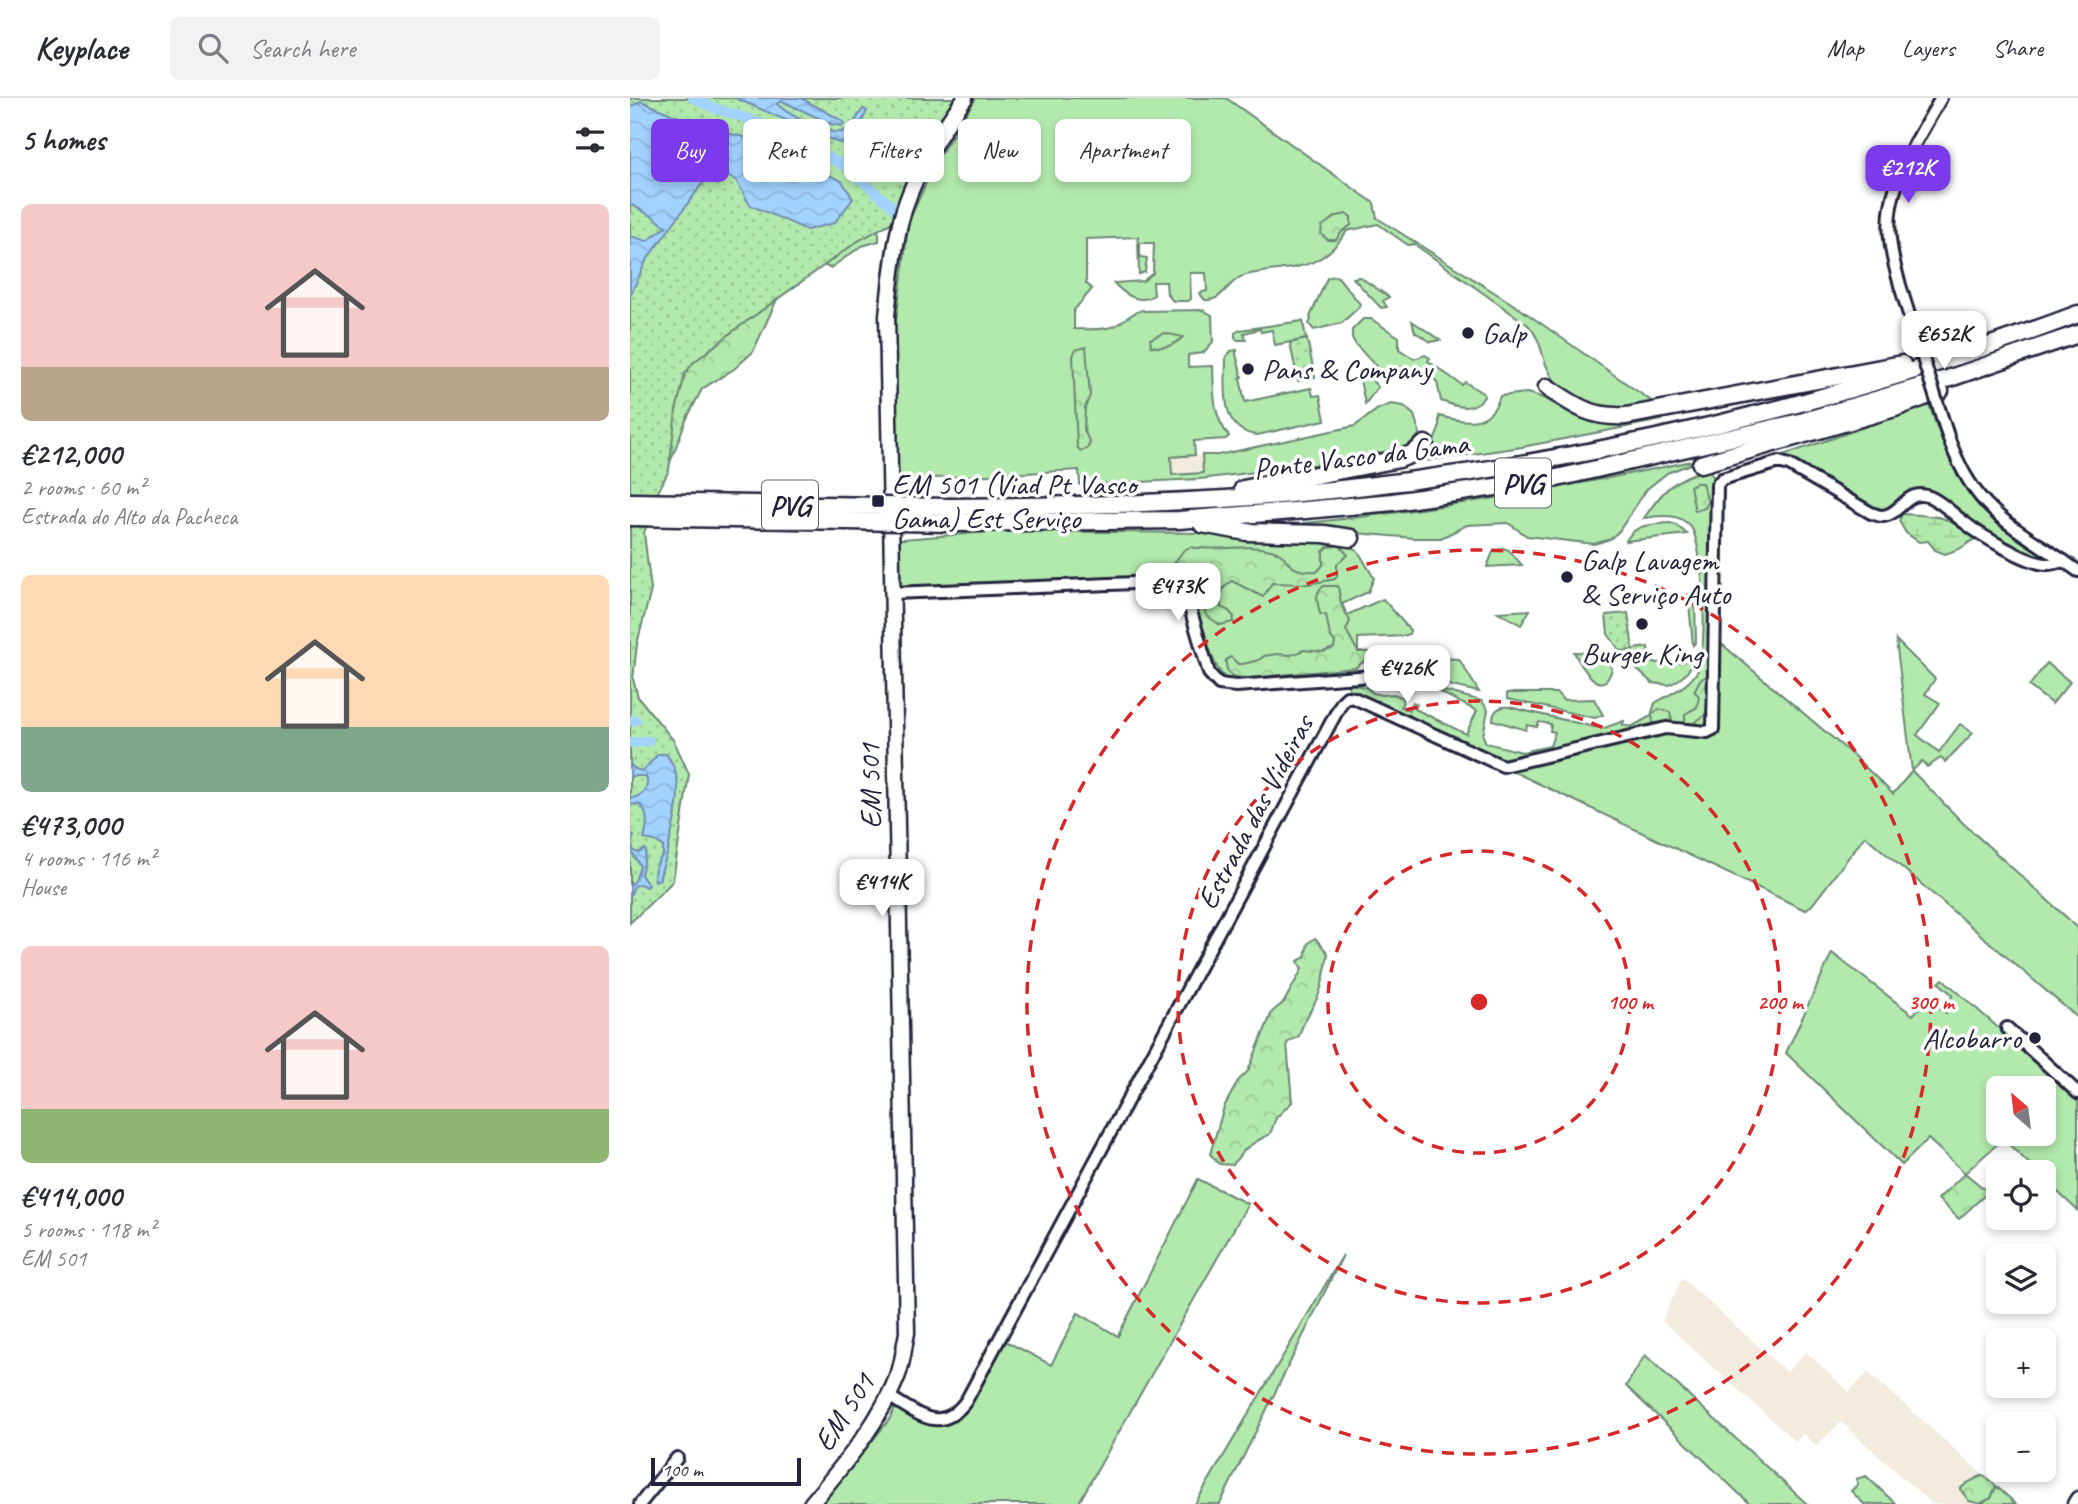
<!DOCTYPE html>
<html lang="en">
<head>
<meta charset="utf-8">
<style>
	:root { --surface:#fff; --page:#f2f2f3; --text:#2b2b33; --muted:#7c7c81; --line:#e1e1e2; --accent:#7c3aed }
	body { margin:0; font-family:Caveat,sans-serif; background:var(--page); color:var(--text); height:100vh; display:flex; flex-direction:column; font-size:26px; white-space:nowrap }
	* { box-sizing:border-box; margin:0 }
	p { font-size:23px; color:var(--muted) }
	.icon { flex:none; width:38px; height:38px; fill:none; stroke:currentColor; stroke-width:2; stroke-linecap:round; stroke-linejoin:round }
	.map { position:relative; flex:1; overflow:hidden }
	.drawer { display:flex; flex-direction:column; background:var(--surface); width:630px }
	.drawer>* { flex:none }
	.guide { position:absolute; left:21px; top:21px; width:665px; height:63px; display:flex; gap:14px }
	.needle { width:46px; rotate:332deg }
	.fabs { position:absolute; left:1356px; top:978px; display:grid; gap:14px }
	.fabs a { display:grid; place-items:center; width:70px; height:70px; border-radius:10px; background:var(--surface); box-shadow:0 4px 10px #0003; font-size:35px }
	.scale { position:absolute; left:21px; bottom:18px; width:150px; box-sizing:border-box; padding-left:7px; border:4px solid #22223b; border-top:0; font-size:19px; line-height:24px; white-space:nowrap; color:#22223b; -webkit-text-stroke:5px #fff; paint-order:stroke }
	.price { position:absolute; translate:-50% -60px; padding:0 16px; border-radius:14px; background:#fff; color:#222; font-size:23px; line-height:46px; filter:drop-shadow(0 2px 4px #0008) }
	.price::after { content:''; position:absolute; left:50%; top:42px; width:21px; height:16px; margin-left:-10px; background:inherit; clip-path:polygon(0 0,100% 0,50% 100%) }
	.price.active { background:var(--accent); color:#fff }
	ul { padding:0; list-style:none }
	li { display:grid; align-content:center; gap:14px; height:371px; padding:0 21px }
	li span { display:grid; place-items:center; height:217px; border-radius:10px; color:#555 }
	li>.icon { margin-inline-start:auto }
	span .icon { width:126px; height:126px; fill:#fffc; stroke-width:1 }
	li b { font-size:30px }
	h2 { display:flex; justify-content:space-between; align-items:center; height:84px; padding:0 21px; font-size:30px }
	.pill { padding:0 24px; border-radius:10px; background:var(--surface); box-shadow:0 4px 10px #0003; font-size:24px; line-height:63px }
	.pill.active { background:var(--accent); color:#fff }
	header { display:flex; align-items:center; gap:42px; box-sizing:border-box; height:98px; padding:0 35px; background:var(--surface); border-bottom:2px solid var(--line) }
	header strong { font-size:33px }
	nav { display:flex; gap:38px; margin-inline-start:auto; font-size:24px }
	.search { width:490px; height:63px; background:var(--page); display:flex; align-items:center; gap:18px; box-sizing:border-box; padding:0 24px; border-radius:10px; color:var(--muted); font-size:26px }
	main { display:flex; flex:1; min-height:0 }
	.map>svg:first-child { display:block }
	.built { fill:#f3ebdd }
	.green { fill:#b2e9ac; stroke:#6a8674; stroke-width:2; fill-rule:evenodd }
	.forest { fill:url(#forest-crowns); stroke:#6a8674; stroke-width:2 }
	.wetland { fill:url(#wetland-marsh); stroke:#6a8674; stroke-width:2 }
	.park { fill:url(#park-dots); stroke:#6a8674; stroke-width:2 }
	.water { fill:url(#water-waves); stroke:#6f8cb0; stroke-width:2 }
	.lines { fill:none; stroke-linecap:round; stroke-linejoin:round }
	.canal { stroke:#a2d2fe; stroke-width:10 }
	.minor-casing { stroke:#22223b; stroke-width:16 }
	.major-casing { stroke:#22223b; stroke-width:19 }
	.highway-casing { stroke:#22223b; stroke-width:21 }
	.minor { stroke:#fff; stroke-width:10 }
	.major { stroke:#fff; stroke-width:14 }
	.highway { stroke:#fff; stroke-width:16 }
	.minor-bridge-casing { stroke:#22223b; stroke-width:16; stroke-linecap:butt }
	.highway-bridge-casing { stroke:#22223b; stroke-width:21; stroke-linecap:butt }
	.minor-bridge { stroke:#fff; stroke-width:10 }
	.highway-bridge { stroke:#fff; stroke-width:16 }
	.ring { fill:none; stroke:#d62828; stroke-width:3.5; stroke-dasharray:12 9 }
	.poi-dot { fill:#22223b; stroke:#fff; stroke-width:2.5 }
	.labels { text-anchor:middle; stroke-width:7; stroke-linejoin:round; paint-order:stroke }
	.shield { fill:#fff; stroke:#646476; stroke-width:2 }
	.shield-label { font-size:28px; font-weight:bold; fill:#22223b }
	.poi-label { font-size:30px; fill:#22223b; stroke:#fff; text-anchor:start }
	.street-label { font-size:30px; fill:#22223b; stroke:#fff }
	.centre { fill:#d62828; stroke:#fff; stroke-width:3.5 }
	.ring-label { font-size:21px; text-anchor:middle; font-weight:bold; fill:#d62828; stroke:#fff; stroke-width:7; stroke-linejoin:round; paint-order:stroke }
</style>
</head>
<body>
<header>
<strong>Keyplace</strong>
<div class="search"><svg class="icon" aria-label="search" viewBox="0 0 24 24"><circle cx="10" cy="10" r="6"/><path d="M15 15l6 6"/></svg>Search here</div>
<nav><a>Map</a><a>Layers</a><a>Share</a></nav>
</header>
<main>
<section class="drawer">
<h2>5 homes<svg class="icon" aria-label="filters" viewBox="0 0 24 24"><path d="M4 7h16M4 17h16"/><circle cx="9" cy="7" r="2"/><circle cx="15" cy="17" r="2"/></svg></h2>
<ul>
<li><span style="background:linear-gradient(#f6c9c9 75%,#b9a48a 0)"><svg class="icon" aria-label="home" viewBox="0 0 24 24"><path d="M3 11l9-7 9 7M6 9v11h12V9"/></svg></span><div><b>€212,000</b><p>2 rooms · 60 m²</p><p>Estrada do Alto da Pacheca</p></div></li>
<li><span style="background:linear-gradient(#ffd9b3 70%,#7fa58c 0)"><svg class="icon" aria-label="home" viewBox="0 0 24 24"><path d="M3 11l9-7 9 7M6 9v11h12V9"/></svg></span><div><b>€473,000</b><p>4 rooms · 116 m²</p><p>House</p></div></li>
<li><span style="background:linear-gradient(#f6c9c9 75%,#8fb573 0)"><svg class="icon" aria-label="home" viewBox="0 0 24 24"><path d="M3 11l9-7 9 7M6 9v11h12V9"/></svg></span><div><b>€414,000</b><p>5 rooms · 118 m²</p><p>EM 501</p></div></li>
</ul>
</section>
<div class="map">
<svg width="1448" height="1406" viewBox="0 0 1448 1406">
	<defs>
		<pattern id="forest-crowns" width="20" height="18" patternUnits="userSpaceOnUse" patternTransform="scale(1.75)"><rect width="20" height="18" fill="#b2e9ac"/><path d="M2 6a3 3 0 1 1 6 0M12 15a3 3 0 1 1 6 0" fill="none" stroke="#99c895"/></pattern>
		<pattern id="wetland-marsh" width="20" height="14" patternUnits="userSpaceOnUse" patternTransform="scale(1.75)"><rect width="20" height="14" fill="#b2e9ac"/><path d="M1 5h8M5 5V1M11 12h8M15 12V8" fill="none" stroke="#99c895"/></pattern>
		<pattern id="park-dots" width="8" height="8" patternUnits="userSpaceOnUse" patternTransform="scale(1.75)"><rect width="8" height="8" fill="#b2e9ac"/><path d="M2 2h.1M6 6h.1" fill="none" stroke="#99c895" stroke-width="1.8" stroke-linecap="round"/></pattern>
		<pattern id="water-waves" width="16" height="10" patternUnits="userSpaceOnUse" patternTransform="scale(1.75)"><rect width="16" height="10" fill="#a2d2fe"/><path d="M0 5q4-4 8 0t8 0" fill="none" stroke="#8bb4db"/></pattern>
	</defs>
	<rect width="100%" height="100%" fill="#fff"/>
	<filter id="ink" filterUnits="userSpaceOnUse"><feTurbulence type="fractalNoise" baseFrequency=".0143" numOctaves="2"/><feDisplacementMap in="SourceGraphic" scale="14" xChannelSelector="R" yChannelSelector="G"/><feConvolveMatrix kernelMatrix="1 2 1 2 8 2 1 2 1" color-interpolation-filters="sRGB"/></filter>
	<g filter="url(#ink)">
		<g class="built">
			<path d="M572,357L573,375L542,377L541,359Z"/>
			<path d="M1052,1180L1157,1274L1176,1254L1219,1294L1238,1274L1386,1406H1302L1211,1324L1186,1348L1173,1336L1166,1344L1032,1223Z"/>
		</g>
		<g class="green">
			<path d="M346,0H596L744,105L747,120L889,210L1027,307C990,312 941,315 920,275C910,258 913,243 898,227L784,146L778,147L748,126L717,133C695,166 675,169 638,173C629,175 619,175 611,179C597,185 592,204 575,202L569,195L577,193L576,175H560L561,201L558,203H543L537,196L536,184H523L524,197C509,207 495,197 484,185L513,183L523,175L524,145H510V159L517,160L515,174L509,176L508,139L456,141V185L462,191L444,212V231C457,231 472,233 484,228C495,223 501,214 513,212L514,213L573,212L582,217L583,244L573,255L558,257V269L583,268C584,294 582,317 599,338L596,341L564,343L565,357L541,359L542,377L573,375L572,357H588L725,328L748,311L761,306L774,308L784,317L790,335C780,351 765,354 748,359L570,381L450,387L449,372L268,382L264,238L279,123L306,63Z"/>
			<path d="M704,178L708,179L730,206L729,209L712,225L684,232L679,226L681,221L680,219L697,180Z"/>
			<path d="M730,179L759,199L753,203L757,209L751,210L723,180Z"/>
			<path d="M733,221H741L769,239V251L784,261L795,257L800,260L798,263L832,287L835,284L854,296V299C843,314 827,309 811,303L807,284L799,276L780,270L769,269L754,277L726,247L722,240V232Z"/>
			<path d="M673,223L676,241L645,247L642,232L631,234L630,231L614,235L616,242H607L605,239V235L610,232Z"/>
			<path d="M782,223L810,242L801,244L785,234Z"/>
			<path d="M607,252L606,256L612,279L610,280L615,304L681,290L683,298L690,297L695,322L627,337C588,333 596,287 596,259L601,253Z"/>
			<path d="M726,264L748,289L735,306V305Z"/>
			<path d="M897,295C920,299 936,316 957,322C981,327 1011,320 1034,319L1032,322L892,349L760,368L802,348L809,331V318C836,325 860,329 870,298Z"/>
			<path d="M1299,306C1313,349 1330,394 1366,424C1382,439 1404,447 1420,462H1409L1348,431L1319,406L1275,398L1260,410L1246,412L1150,358C1201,342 1249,323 1299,306Z"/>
			<path d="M1076,360L1037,375L1017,391L989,433L980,441L964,446L897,438L878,425L837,427L811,440H784L655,429L657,427C799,413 937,390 1076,360Z"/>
			<path d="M1078,371L1084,380L1080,625L1077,630L1059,628L872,663L721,593L717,586L736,589L743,595L752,597L764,596L774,600L771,609L779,612L783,604L787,606L785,611L836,636L847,613L800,589L852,603L858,612L853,638L856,645L892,654L920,648L925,634L920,633L921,626L909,624L907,629L897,627L896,632L863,622C863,613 869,608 879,609L964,629L974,630L994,623L993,627L1001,629L1021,618L1025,605C1040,596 1059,589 1068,572C1078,553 1074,443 1060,428C1048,414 1030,418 1014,420C1033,392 1044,380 1078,371Z"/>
			<path d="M1040,425L1046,427L1057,436L996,443C1005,425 1022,427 1040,425Z"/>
			<path d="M372,433L580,435L715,444L728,453L744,480L738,494L712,506L717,517L753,501L780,532L779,536L774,538L728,540V554H747L725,570L596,581C579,564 579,541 569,520C563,506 552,496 540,486L263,495L261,442Z"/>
			<path d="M873,450L879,452L892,467L857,469L863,454Z"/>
			<path d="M1058,496H1061L1065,502L1066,544L1063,547Z"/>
			<path d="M900,512L891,527L868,514Z"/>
			<path d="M1087,542L1224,658L1263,696L1282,673L1266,542L1305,581L1295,596L1310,605L1287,637L1309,654L1330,626L1343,635L1315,664L1311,660L1297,669L1292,663L1282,673L1333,725L1448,830V920L1235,738L1182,807L1175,812L880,672L1036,632L1081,639L1087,636Z"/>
			<path d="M1018,549L1020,565L1054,564V556L1062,562C1061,575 1050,582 1039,587L1022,585L989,555L990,553Z"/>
			<path d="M762,554L780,556L784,559L782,568L771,572L767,558Z"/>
			<path d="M944,554C961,554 973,554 982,571C972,605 950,566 944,554Z"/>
			<path d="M800,560L829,561L849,594L822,588L801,578L796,564Z"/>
			<path d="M1417,565L1440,584L1422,606L1399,588Z"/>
			<path d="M877,595H927L933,602L964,601L973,617L965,620L877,601Z"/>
			<path d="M1202,855L1283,917L1297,900L1316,915L1321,909L1317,906L1323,897L1309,885L1313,881L1382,942L1448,1004V1113L1414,1081V1074H1408L1373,1041L1335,1075L1298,1041L1272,1067L1156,955ZM1368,990H1414V1036H1368Z"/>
			<path d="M568,1081L618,1106L448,1406H198L194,1403L259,1322L268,1304L304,1322L328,1314L370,1240L421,1267L448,1215L488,1238Z"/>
			<path d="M713,1157L590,1406H565Z"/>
			<path d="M1015,1257L1177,1406H1120L996,1288Z"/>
			<path d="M1236,1378L1266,1406H1234L1221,1393L1228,1386L1226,1381Z"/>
			<path d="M1366,1388L1386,1406H1350L1361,1400Z"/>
		</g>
		<g class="forest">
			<path d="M717,116L721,119V127L711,135L706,142H698L691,136L692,128L707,118Z"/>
			<path d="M246,130L249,135V143L232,148L200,170L193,167Z"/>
			<path d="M147,201L123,254L104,271L72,291L56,322L32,386L44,273Z"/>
			<path d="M534,235L553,239C544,248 533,251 521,248L520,241Z"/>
			<path d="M456,249L460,297L455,310L454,332L460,345L457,351L451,353L447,349L443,259L445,252Z"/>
			<path d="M1066,385H1072L1078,404L1075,410L1065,413L1060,388Z"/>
			<path d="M709,447L718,457L707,466V478L705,481L678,486L642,485L633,499L602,483C591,489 590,497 591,509L599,513L604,519L603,524L590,527L576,517C573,505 573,484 560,479C554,476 550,477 544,472L543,467L553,453L560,449C587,454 614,445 641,452C664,458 651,475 688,473L693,467V454L698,449Z"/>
			<path d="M694,488H708L711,506L720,523L716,532L728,554H739L742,557L725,570L620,580C605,580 595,579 596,562L601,559L608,566H613L629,562L634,558L647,556L661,557L674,552L693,554L704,550L705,544L700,538L696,517L690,516C688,505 683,494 694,488Z"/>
			<path d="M1077,578L1079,608L1074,618L1062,626L1055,625V616L1067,609L1069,598L1064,593L1070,582Z"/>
			<path d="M1029,611L1040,614L1042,624L1030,626L1023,625L1022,616Z"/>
			<path d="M685,840L698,855C696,869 694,883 689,896C683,911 673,922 669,938L657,945L662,1004L646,1020L640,1036C624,1044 612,1051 603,1067L589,1066L580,1056L594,1009L608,983L618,973L642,914L654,904L672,871L668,863L675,859L678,845Z"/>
			<path d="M1335,1075L1358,1094L1329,1121L1308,1101Z"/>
			<path d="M1353,1377L1366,1388L1361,1400L1350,1406L1339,1403L1330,1391L1337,1385Z"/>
		</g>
		<path class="wetland" d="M1272,416C1310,418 1315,416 1345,441L1329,451L1315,456L1305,452L1298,443L1289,444L1276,435L1269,423Z"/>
		<g class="park">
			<path d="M0,0H328L266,122L228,143L106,231L63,265L55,276L46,313L39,372L29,392L14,435L21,492L7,546L3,581L8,599L44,643L59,676L43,783L0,825Z"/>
			<path d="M677,241L685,279L668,283L660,245Z"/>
			<path d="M998,515L1003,552L990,553L978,536L976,517Z"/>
		</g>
		<g class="water">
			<path d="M105,0H171L211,22L214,25L212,28L201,26L152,3L147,6C158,16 200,40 214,33C222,30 228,18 233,11L237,13C230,27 226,42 209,45Z"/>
			<path d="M11,3L73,30L119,40L212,83L223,101L204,125L177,132L120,107L106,82L89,74L72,86L16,163L0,198V138L17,143L36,129L25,120L0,106V9Z"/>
			<path d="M28,656H36C59,684 43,725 37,756C35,764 30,773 30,781L25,783C22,775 27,763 33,757V748L25,743L14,741C17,730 19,714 10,707L0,706V700C13,699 20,690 16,678H0V666L5,671L13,673Z"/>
			<path d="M0,733L4,738L1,746L4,753L9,755L15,751L16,754L11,777L18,787L16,789L10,786L4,788L0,799V787L5,783L10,768L0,751Z"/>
		</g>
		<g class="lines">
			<g class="canal">
				<path d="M63,0L84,10L125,23L153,36L215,68L264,110"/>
				<path d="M0,623L6,622"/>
				<path d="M0,645L19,643"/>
			</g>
			<defs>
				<g id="minor">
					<path d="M1280,220C1270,186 1254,145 1261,108C1268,69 1292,34 1311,0"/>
					<path d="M1317,335C1344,417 1384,427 1448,473"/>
					<path d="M263,495L528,484C542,486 549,490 557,500L579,575L589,586L606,588L770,576L791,570"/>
					<path d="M1377,930L1448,995"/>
					<path d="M258,1298C288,1315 310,1338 336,1303L712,604L717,599L724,600L873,668L1036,630L1077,634L1083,631L1087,387L1092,381L1149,364L1159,367L1241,415C1245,416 1248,418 1252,418C1270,418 1277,389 1300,399C1312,404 1324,417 1335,425C1350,437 1400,467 1418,466C1423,466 1429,464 1434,463"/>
					<path d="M10,1406L47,1360"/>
				</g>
				<g id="major">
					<path d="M181,1406C214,1366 249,1326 268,1277C273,1264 274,1248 277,1235L257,218C260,187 263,156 270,126C280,83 309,35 335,0"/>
					<path d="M1445,1406L1448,1401"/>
				</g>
				<g id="highway">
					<path d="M917,289C945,308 961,320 996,318L1272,266"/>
					<path d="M1071,366L1265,310L1310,293"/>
					<path d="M613,391L769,361L784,355L795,346"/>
					<path d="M321,409C431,408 540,406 650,397C923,373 1192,312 1448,216"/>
					<path d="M321,425L549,422L676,412L763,404L927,380L1174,323L1317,281L1448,236"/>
					<path d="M572,426L617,434L694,436L721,440"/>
				</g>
			</defs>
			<use href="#minor" class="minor-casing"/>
			<use href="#major" class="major-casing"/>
			<use href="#highway" class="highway-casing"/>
			<use href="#minor" class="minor"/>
			<use href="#major" class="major"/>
			<use href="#highway" class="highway"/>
			<defs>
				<path id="minor-bridge" d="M1280,220L1317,335"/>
				<g id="highway-bridge">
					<path d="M0,404L321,409"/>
					<path d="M0,419L321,425"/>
				</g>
			</defs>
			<use href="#minor-bridge" class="minor-bridge-casing"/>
			<use href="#highway-bridge" class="highway-bridge-casing"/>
			<use href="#minor-bridge" class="minor-bridge"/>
			<use href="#highway-bridge" class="highway-bridge"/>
		</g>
	</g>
	<g class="ring">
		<circle cx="849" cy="904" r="151"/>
		<circle cx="849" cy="904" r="301"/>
		<circle cx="849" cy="904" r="452"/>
	</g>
	<g class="poi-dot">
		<circle cx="838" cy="235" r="7"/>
		<circle cx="618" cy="271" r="7"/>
		<rect x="241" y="396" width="14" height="14" rx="3.5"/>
		<circle cx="937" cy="479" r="7"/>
		<circle cx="1012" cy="526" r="7"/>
		<circle cx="1405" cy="940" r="7"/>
	</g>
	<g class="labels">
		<g class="shield">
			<rect x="865" y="360.5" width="56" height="49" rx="5"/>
			<rect x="132" y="382.5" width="56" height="49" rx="5"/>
		</g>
		<g class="shield-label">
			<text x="893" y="395">PVG</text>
			<text x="160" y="417">PVG</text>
		</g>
		<g class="poi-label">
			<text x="852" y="245">Galp</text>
			<text x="632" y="281">Pans &amp; Company</text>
			<text x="262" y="396">EM 501 (Viad Pt Vasco<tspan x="262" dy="34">Gama) Est Serviço</tspan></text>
			<text x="951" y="472">Galp Lavagem<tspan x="951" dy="34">&amp; Serviço Auto</tspan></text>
			<text x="1012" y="565" text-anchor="middle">Burger King</text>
			<text x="1391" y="950" text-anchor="end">Alcobarro</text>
		</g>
		<g class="street-label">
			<text transform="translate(731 358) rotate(-7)" y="10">Ponte Vasco da Gama</text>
			<text transform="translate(240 688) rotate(-91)" y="10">EM 501</text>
			<text transform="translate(625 714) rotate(-62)" y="10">Estrada das Videiras</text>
			<text transform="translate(214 1314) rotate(-57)" y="10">EM 501</text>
		</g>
	</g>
	<circle cx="849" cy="904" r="10" class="centre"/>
	<g class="ring-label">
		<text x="1000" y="911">100 m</text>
		<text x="1150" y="911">200 m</text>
		<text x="1301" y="911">300 m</text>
	</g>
</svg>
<div class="fabs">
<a><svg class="needle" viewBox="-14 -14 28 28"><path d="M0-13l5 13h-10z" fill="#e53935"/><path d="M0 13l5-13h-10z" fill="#7c7c81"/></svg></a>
<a><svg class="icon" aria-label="locate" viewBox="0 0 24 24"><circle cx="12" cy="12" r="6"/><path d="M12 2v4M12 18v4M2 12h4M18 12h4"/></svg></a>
<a><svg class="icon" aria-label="layers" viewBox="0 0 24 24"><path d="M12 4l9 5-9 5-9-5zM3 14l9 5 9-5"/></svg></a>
<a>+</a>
<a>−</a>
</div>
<div class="scale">100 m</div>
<b class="price active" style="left:1278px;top:107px">€212K</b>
<b class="price" style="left:1314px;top:273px">€652K</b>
<b class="price" style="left:548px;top:525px">€473K</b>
<b class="price" style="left:777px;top:607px">€426K</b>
<b class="price" style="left:252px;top:821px">€414K</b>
<div class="guide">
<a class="pill active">Buy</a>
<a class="pill">Rent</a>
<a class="pill">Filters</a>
<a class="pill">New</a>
<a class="pill">Apartment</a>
</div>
</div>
</main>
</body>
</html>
